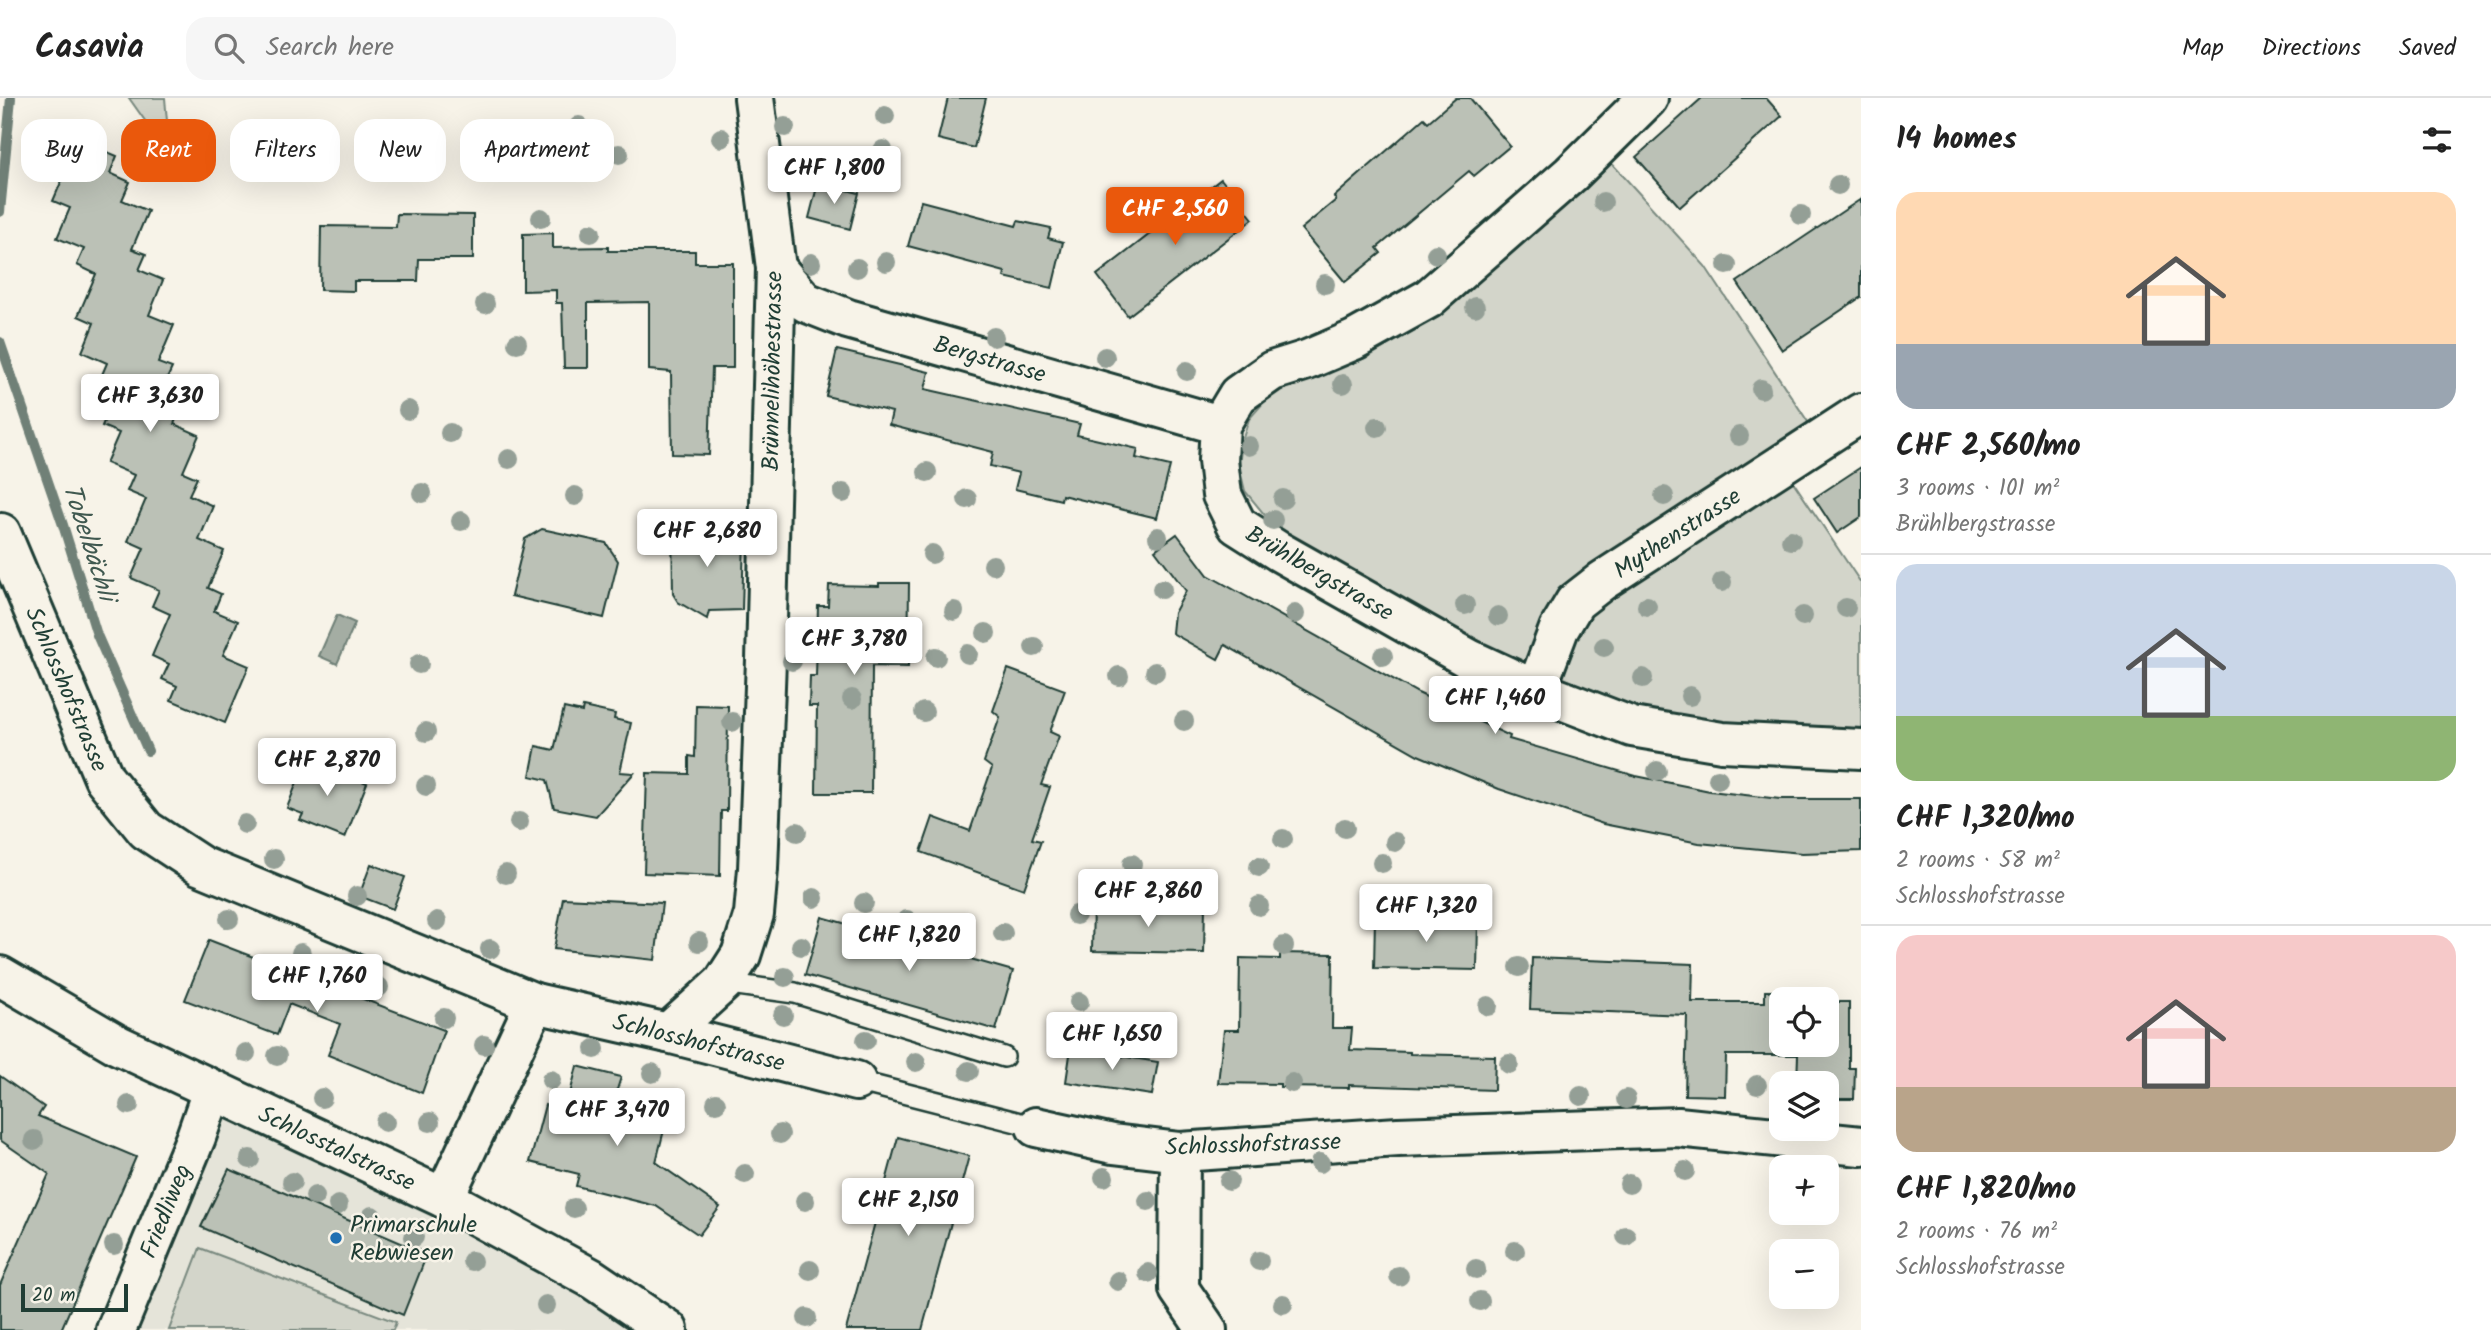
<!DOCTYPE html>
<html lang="en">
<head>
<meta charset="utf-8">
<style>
	:root { --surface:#fff; --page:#f6f6f6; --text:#222; --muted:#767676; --line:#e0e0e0; --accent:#ea580c }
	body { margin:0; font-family:Kalam,sans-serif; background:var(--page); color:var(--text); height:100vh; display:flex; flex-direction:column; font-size:26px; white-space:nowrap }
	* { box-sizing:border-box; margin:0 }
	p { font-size:23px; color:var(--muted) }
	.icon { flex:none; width:38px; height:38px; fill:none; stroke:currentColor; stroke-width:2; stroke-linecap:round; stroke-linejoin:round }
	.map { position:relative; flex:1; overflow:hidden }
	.side { display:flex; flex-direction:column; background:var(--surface); width:630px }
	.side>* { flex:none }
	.banner { position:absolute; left:21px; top:21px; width:665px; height:63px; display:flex; gap:14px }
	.tools { position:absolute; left:1769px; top:889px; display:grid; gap:14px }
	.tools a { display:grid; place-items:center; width:70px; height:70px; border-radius:14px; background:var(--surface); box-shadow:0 7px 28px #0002; font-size:35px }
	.scale { position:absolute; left:21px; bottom:18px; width:107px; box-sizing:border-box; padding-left:7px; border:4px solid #1f3d34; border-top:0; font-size:19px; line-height:24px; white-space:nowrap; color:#1f3d34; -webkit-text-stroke:5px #f7f3e8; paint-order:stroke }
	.price { position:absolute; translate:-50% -60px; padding:0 16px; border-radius:7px; background:#fff; color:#222; font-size:23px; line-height:46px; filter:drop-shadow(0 2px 4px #0008) }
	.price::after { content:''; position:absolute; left:50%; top:42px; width:21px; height:16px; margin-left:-10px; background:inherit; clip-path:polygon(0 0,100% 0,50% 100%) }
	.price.current { background:var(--accent); color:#fff }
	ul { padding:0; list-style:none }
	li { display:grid; align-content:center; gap:14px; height:371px; padding:0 35px }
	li+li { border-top:2px solid var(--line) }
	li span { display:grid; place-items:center; height:217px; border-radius:21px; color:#555 }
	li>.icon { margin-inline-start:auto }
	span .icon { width:126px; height:126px; fill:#fffc; stroke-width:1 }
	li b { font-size:30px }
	h2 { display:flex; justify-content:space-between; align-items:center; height:84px; padding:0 35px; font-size:30px }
	.pill { padding:0 24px; border-radius:21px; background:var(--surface); box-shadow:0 7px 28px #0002; font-size:24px; line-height:63px }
	.pill.current { background:var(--accent); color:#fff }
	header { display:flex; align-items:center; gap:42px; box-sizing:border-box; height:98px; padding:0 35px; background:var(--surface); border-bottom:2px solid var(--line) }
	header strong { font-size:33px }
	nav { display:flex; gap:38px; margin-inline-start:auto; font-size:24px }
	.search { width:490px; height:63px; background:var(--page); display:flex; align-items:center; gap:18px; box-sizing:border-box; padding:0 24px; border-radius:21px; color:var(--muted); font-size:26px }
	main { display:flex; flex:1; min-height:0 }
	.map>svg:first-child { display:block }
	.built { fill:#e5e4d9 }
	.green { fill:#d3d5ca; stroke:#79897f; stroke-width:2 }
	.water { fill:#a4ada3; stroke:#6f8077; stroke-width:2 }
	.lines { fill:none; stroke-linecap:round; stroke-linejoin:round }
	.stream { stroke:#6f8077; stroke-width:10 }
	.building { fill:#bbc1b6; stroke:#1f3d34; stroke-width:2 }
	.lane-casing { stroke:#1f3d34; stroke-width:24 }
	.street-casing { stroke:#1f3d34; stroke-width:44 }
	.secondary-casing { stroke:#1f3d34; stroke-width:44 }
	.lane { stroke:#f7f3e8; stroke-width:19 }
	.street { stroke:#f7f3e8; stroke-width:38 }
	.secondary { stroke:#f7f3e8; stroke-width:38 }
	.tree { fill:#949f96 }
	.poi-dot { fill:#1f6fb2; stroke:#f7f3e8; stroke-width:2.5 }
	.labels { text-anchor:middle; stroke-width:5; stroke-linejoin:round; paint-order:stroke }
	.street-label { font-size:24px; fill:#1f3d34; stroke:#f7f3e8 }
	.poi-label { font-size:24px; fill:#1f3d34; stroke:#f7f3e8; text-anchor:start }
	.water-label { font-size:26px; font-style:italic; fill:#405950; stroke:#f7f3e8 }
</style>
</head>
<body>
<header>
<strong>Casavia</strong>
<div class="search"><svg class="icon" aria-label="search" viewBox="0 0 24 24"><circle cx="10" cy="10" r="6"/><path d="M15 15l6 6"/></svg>Search here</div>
<nav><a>Map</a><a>Directions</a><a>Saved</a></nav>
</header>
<main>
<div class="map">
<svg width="1861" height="1232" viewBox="0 0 1861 1232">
	<rect width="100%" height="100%" fill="#f7f3e8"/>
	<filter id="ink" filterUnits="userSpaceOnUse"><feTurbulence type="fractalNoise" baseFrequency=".0143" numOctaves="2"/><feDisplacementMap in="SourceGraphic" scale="14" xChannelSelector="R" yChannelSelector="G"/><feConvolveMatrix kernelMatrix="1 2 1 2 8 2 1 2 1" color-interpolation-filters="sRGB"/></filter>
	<g filter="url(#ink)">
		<path class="built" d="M212,993L668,1232H116Z"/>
		<g class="green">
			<path d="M129,0H165L170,58Z"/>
			<path d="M1596,48L1705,168L1820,342L1782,367L1861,485V651L1722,644L1536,592L1273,427L1245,393L1239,368L1242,343L1249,321L1272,295L1368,259L1431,221L1519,143Z"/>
			<path d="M200,1150L396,1224L393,1232H169Z"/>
		</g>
		<path class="water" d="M337,517L355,525L337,566L319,558Z"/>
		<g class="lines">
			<g class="stream">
				<path d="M0,114L11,0"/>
				<path d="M0,244L63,427L97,537L148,653"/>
			</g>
		</g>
		<g class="building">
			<path d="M948,0H986L974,50L938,41Z"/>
			<path d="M1456,0H1470L1510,48L1474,78L1469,73L1377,150L1381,155L1345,184L1301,131L1336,102L1334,99L1424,20L1428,24Z"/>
			<path d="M1702,0H1766L1782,18L1680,109L1636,59Z"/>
			<path d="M79,42L117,58L110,75L130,84L122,102L148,113L132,151L146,156L139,172L163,182L149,217L174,227L158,265L172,270L166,283L188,293L174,326L199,337L183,374L197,380L189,397L213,408L199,442L224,453L208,490L221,496L214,513L238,523L223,557L249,568L225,625L171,602L177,588L162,581L169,566L152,558L170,516L152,508L159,492L131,480L144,450L128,443L146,401L127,393L134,377L106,365L119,335L102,328L120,286L101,279L107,265L82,254L94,225L78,218L96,176L77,167L84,151L57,140L70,110L53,103Z"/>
			<path d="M1221,81L1253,121L1128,218L1097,177Z"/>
			<path d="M818,85L859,95L850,131L809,120Z"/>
			<path d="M1861,101V199L1782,252L1737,184Z"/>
			<path d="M921,103L1016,128L1018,123L1051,130L1048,140L1063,144L1052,190L1004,179L1005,174L908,148Z"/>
			<path d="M397,116L473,117V161H419L418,183H354V193L320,192L321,128L396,129Z"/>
			<path d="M553,135V150L608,149V153H695V165H733V270H712L709,357L672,356L671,274L649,272V204L588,205V270H564L562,205H556V192L523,193V136Z"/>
			<path d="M837,252L929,274L925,291L1080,326L1077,337L1138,351L1136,360L1170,368L1157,420L1062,397L1061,402L1015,391L1019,375L990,368L993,354L889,327L892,314L826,298Z"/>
			<path d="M1861,369V419L1837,435L1814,400Z"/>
			<path d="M672,428H722V440H744L742,512L709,513L707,521L678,504L673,496Z"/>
			<path d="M542,431L606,445L618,463L604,520L511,498L525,441Z"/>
			<path d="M1177,436L1208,477L1418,595L1510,638L1509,641L1636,678L1710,693L1780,701H1861V753L1802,755L1699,745L1603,726L1499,691L1418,657L1225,547L1218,561L1172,535L1174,515L1186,493L1155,452Z"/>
			<path d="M879,485H909L908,569L872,568L871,695H816L817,608H809L810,578H816L818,508H828L829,487L879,488Z"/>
			<path d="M1008,571L1065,592L1050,634L1059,638L1041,687L1050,689L1032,741L1041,743L1024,791L921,754L933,719L970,733L992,670L984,664L1000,619L993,613Z"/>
			<path d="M696,607L728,608L727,713H721L720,778L644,775L647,675L689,676V658L695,659Z"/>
			<path d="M583,609L615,616L614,621L631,625L620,674L634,675L596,718L554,710L547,682L530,678L536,648L554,652L564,610L582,614Z"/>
			<path d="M306,661L367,685L345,740L300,722L303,716L287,710Z"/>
			<path d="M371,766L405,779L393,811L359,798Z"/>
			<path d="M563,800L662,805L655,862L554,851Z"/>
			<path d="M1093,806L1205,808L1204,855L1092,853Z"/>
			<path d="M822,819L1013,873L996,932L805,877Z"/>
			<path d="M1375,819L1478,822L1477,872L1374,870Z"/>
			<path d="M209,842L444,932L422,995L328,957L340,926L289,906L277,937L185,902Z"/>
			<path d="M1280,855L1333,856L1332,930H1352L1350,952L1410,954V956L1495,958L1494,992L1349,987V990L1280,989V986L1218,985L1224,932H1239L1240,860L1280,861Z"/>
			<path d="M1532,860L1693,866L1692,904H1765V893H1826V901H1782V947H1827V904H1849V970H1855L1854,1001H1827V985H1797L1798,957H1726L1725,998L1685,997L1687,917L1530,911Z"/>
			<path d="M1071,950L1158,964L1152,997L1066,984Z"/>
			<path d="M577,968L621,979L616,995L670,1008L656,1064L720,1109L699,1137L656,1108L576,1088L579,1076L530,1064L545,1007L566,1012Z"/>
			<path d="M0,978L44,1009L38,1018L136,1059L61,1232H0V1187L49,1076L0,1042Z"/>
			<path d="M898,1039L969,1058L922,1232H846Z"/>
			<path d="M229,1071L427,1156L403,1217L201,1129Z"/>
		</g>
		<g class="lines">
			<defs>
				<g id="lane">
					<path d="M723,885L795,895L1004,959"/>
					<path d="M856,983L1036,1029"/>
				</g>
				<g id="street">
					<path d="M1648,0L1571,76L1428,201L1354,242L1307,262L1272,273L1238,297L1220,327L1218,362L1222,397L1237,427L1278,453L1469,561L1536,592L1632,629L1722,644L1861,651"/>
					<path d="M776,170L805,204L848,221L1220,327"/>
					<path d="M1,435L104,680L146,732L201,768L535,905"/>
					<path d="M1536,592L1559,531L1575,504L1602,483L1861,315"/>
					<path d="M668,935L723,885L741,857L754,816L758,771L766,562L776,170L754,0"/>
					<path d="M1036,1029L1113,1046L1180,1054L1398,1039L1678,1029L1861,1048"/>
					<path d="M1180,1054L1179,1191L1207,1232"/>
					<path d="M444,1100L535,905L668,935L856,983"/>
					<path d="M116,1232L196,1039L212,993"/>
				</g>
				<path id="secondary" d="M0,878L118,947L444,1100L591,1180L668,1232"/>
			</defs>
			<use href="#lane" class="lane-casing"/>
			<use href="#street" class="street-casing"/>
			<use href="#secondary" class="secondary-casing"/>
			<use href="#lane" class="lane"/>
			<use href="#street" class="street"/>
			<use href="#secondary" class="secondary"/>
		</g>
		<g class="tree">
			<circle cx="885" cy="18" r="10"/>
			<circle cx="579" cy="28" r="10"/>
			<circle cx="785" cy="29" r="10"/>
			<circle cx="721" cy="40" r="10"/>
			<circle cx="520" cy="47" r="10"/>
			<circle cx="486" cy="50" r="10"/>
			<circle cx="883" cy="52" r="10"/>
			<circle cx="619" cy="56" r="10"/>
			<circle cx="1838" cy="87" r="10"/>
			<circle cx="1603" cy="104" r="10"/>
			<circle cx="1801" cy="117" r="10"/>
			<circle cx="541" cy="120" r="10"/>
			<circle cx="591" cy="135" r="10"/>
			<circle cx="1436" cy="156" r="10"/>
			<circle cx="886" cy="164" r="10"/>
			<circle cx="811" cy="165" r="10"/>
			<circle cx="1727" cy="167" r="10"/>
			<circle cx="857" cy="170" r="10"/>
			<circle cx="1325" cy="186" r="10"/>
			<circle cx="485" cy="206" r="10"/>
			<circle cx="1475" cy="209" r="10"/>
			<circle cx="994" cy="239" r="10"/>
			<circle cx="517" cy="245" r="10"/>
			<circle cx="1105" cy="259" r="10"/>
			<circle cx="1187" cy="273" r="10"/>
			<circle cx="1343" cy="286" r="10"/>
			<circle cx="1761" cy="291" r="10"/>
			<circle cx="408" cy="312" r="10"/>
			<circle cx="1377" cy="329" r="10"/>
			<circle cx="450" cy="335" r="10"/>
			<circle cx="1739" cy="338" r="10"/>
			<circle cx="1249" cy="348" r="10"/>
			<circle cx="509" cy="361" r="10"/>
			<circle cx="927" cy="374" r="10"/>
			<circle cx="422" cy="395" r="10"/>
			<circle cx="843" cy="395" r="10"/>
			<circle cx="575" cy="398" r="10"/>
			<circle cx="1664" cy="398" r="10"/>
			<circle cx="967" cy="401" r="10"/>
			<circle cx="1283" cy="401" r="10"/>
			<circle cx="1273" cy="422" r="10"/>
			<circle cx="461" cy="423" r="10"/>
			<circle cx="1158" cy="439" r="10"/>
			<circle cx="1791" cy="442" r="10"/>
			<circle cx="932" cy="456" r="10"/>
			<circle cx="993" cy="467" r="10"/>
			<circle cx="1722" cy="484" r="10"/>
			<circle cx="1162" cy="491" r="10"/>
			<circle cx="1465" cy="507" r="10"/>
			<circle cx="1647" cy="508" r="10"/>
			<circle cx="1846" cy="510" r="10"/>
			<circle cx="954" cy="513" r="10"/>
			<circle cx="1295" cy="516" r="10"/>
			<circle cx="1498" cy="518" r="10"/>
			<circle cx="1803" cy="518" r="10"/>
			<circle cx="986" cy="535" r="10"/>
			<circle cx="1034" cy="549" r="10"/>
			<circle cx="1604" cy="549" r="10"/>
			<circle cx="968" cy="556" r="10"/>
			<circle cx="1383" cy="558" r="10"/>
			<circle cx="936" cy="559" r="10"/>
			<circle cx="792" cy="563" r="10"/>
			<circle cx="419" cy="566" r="10"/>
			<circle cx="1155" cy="574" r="10"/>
			<circle cx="1119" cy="578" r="10"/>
			<circle cx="1643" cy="580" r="10"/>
			<circle cx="1445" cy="596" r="10"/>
			<circle cx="1690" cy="598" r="10"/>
			<circle cx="852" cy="601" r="10"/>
			<circle cx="924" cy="614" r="10"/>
			<circle cx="1184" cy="623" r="10"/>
			<circle cx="732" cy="624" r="10"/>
			<circle cx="426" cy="634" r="10"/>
			<circle cx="1657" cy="673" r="10"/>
			<circle cx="1718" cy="681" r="10"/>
			<circle cx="426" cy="688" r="10"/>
			<circle cx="519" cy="724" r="10"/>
			<circle cx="245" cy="726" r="10"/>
			<circle cx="1345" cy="730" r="10"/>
			<circle cx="797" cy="734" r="10"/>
			<circle cx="1283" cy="741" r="10"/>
			<circle cx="1395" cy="744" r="10"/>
			<circle cx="274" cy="761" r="10"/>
			<circle cx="1382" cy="765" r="10"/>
			<circle cx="1132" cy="766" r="10"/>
			<circle cx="1259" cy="769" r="10"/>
			<circle cx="506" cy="776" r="10"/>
			<circle cx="357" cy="798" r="10"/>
			<circle cx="814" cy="800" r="10"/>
			<circle cx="864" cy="805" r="10"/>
			<circle cx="1259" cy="808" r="10"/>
			<circle cx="1076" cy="817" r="10"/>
			<circle cx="229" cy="821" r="10"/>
			<circle cx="907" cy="822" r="10"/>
			<circle cx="437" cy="823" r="10"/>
			<circle cx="1003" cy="835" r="10"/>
			<circle cx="961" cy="840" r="10"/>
			<circle cx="699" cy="844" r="10"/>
			<circle cx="801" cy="848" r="10"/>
			<circle cx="1284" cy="848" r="10"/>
			<circle cx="490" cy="851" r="10"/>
			<circle cx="301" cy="855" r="10"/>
			<circle cx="1519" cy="869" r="10"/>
			<circle cx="785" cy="879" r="10"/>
			<circle cx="379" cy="889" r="10"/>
			<circle cx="1079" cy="904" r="10"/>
			<circle cx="1488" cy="908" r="10"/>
			<circle cx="783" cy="917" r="10"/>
			<circle cx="444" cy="920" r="10"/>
			<circle cx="866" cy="942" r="10"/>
			<circle cx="484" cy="947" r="10"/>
			<circle cx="595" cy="951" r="10"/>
			<circle cx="246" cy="955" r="10"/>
			<circle cx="277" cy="958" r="10"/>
			<circle cx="916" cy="964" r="10"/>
			<circle cx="1509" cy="966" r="10"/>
			<circle cx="969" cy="973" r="10"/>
			<circle cx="652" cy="975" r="10"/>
			<circle cx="551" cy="982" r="10"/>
			<circle cx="1292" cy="985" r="10"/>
			<circle cx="1757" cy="987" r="10"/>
			<circle cx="1581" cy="998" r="10"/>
			<circle cx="322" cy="1000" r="10"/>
			<circle cx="1626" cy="1001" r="10"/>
			<circle cx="716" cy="1005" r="10"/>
			<circle cx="129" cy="1007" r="10"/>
			<circle cx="385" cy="1024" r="10"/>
			<circle cx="430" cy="1024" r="10"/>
			<circle cx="780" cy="1036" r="10"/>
			<circle cx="34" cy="1042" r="10"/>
			<circle cx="250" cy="1061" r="10"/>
			<circle cx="1320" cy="1065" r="10"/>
			<circle cx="1685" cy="1073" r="10"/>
			<circle cx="745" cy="1076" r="10"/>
			<circle cx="1104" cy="1079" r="10"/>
			<circle cx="1229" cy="1083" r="10"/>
			<circle cx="292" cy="1084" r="10"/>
			<circle cx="1629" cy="1086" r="10"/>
			<circle cx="315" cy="1098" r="10"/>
			<circle cx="805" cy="1103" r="10"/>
			<circle cx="1148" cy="1103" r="10"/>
			<circle cx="338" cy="1107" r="10"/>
			<circle cx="574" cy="1110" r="10"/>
			<circle cx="372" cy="1118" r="10"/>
			<circle cx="1626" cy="1138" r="10"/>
			<circle cx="414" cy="1139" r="10"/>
			<circle cx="114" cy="1147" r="10"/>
			<circle cx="1515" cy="1153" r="10"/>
			<circle cx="472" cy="1163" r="10"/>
			<circle cx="1259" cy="1163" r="10"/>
			<circle cx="1476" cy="1171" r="10"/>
			<circle cx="810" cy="1172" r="10"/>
			<circle cx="1148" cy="1175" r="10"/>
			<circle cx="1399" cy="1178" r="10"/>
			<circle cx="1118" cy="1183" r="10"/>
			<circle cx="1480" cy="1203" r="10"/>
			<circle cx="1283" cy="1206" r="10"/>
			<circle cx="546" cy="1207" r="10"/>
			<circle cx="807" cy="1220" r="10"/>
		</g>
	</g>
	<circle class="poi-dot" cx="336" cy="1140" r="7"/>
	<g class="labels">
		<g class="street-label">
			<text transform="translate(990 261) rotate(16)" y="8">Bergstrasse</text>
			<text transform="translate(772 273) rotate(-89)" y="8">Brünnelihöhestrasse</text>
			<text transform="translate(1677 435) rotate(-33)" y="8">Mythenstrasse</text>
			<text transform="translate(1320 475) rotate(30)" y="8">Brühlbergstrasse</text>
			<text transform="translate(67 591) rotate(67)" y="8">Schlosshofstrasse</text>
			<text transform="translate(699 944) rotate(14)" y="8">Schlosshofstrasse</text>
			<text transform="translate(1253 1046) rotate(-2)" y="8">Schlosshofstrasse</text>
			<text transform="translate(337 1050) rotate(25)" y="8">Schlosstalstrasse</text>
			<text transform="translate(165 1113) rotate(-68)" y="8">Friedliweg</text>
		</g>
		<g class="poi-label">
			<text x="350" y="1134">Primarschule<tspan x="350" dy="28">Rebwiesen</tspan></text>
		</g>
		<g class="water-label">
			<text transform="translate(90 444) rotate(72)" y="9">Tobelbächli</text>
		</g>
	</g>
</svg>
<div class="tools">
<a><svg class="icon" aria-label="locate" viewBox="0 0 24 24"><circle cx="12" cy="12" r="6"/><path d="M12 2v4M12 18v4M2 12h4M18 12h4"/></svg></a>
<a><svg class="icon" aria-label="layers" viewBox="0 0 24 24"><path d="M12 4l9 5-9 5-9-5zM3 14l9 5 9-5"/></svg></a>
<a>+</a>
<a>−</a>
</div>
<div class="scale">20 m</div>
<b class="price" style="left:834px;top:108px">CHF 1,800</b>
<b class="price current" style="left:1175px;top:149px">CHF 2,560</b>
<b class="price" style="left:150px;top:336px">CHF 3,630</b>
<b class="price" style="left:707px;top:471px">CHF 2,680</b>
<b class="price" style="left:854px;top:579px">CHF 3,780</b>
<b class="price" style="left:1495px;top:638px">CHF 1,460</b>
<b class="price" style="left:327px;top:700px">CHF 2,870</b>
<b class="price" style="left:1148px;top:831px">CHF 2,860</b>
<b class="price" style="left:1426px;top:846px">CHF 1,320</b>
<b class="price" style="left:909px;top:875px">CHF 1,820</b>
<b class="price" style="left:317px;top:916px">CHF 1,760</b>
<b class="price" style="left:1112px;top:974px">CHF 1,650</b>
<b class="price" style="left:617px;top:1050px">CHF 3,470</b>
<b class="price" style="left:908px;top:1140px">CHF 2,150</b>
<div class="banner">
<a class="pill">Buy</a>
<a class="pill current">Rent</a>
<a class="pill">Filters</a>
<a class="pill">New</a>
<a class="pill">Apartment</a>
</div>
</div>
<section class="side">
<h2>14 homes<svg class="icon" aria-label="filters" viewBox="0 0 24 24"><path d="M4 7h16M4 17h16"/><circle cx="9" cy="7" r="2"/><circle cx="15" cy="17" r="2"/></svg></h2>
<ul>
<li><span style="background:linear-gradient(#ffd9b3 70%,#9aa5b1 0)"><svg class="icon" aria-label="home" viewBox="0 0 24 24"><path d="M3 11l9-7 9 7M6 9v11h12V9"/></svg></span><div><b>CHF 2,560/mo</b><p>3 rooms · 101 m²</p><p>Brühlbergstrasse</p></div></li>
<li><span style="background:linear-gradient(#c9d6e8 70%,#8fb573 0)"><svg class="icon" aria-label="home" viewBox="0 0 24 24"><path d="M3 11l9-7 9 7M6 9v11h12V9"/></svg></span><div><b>CHF 1,320/mo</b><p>2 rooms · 58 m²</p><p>Schlosshofstrasse</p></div></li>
<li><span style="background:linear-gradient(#f6c9c9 70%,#b9a48a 0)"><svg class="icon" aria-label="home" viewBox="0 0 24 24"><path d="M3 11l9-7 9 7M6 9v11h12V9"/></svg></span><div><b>CHF 1,820/mo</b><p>2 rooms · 76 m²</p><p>Schlosshofstrasse</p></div></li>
</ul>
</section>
</main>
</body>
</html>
